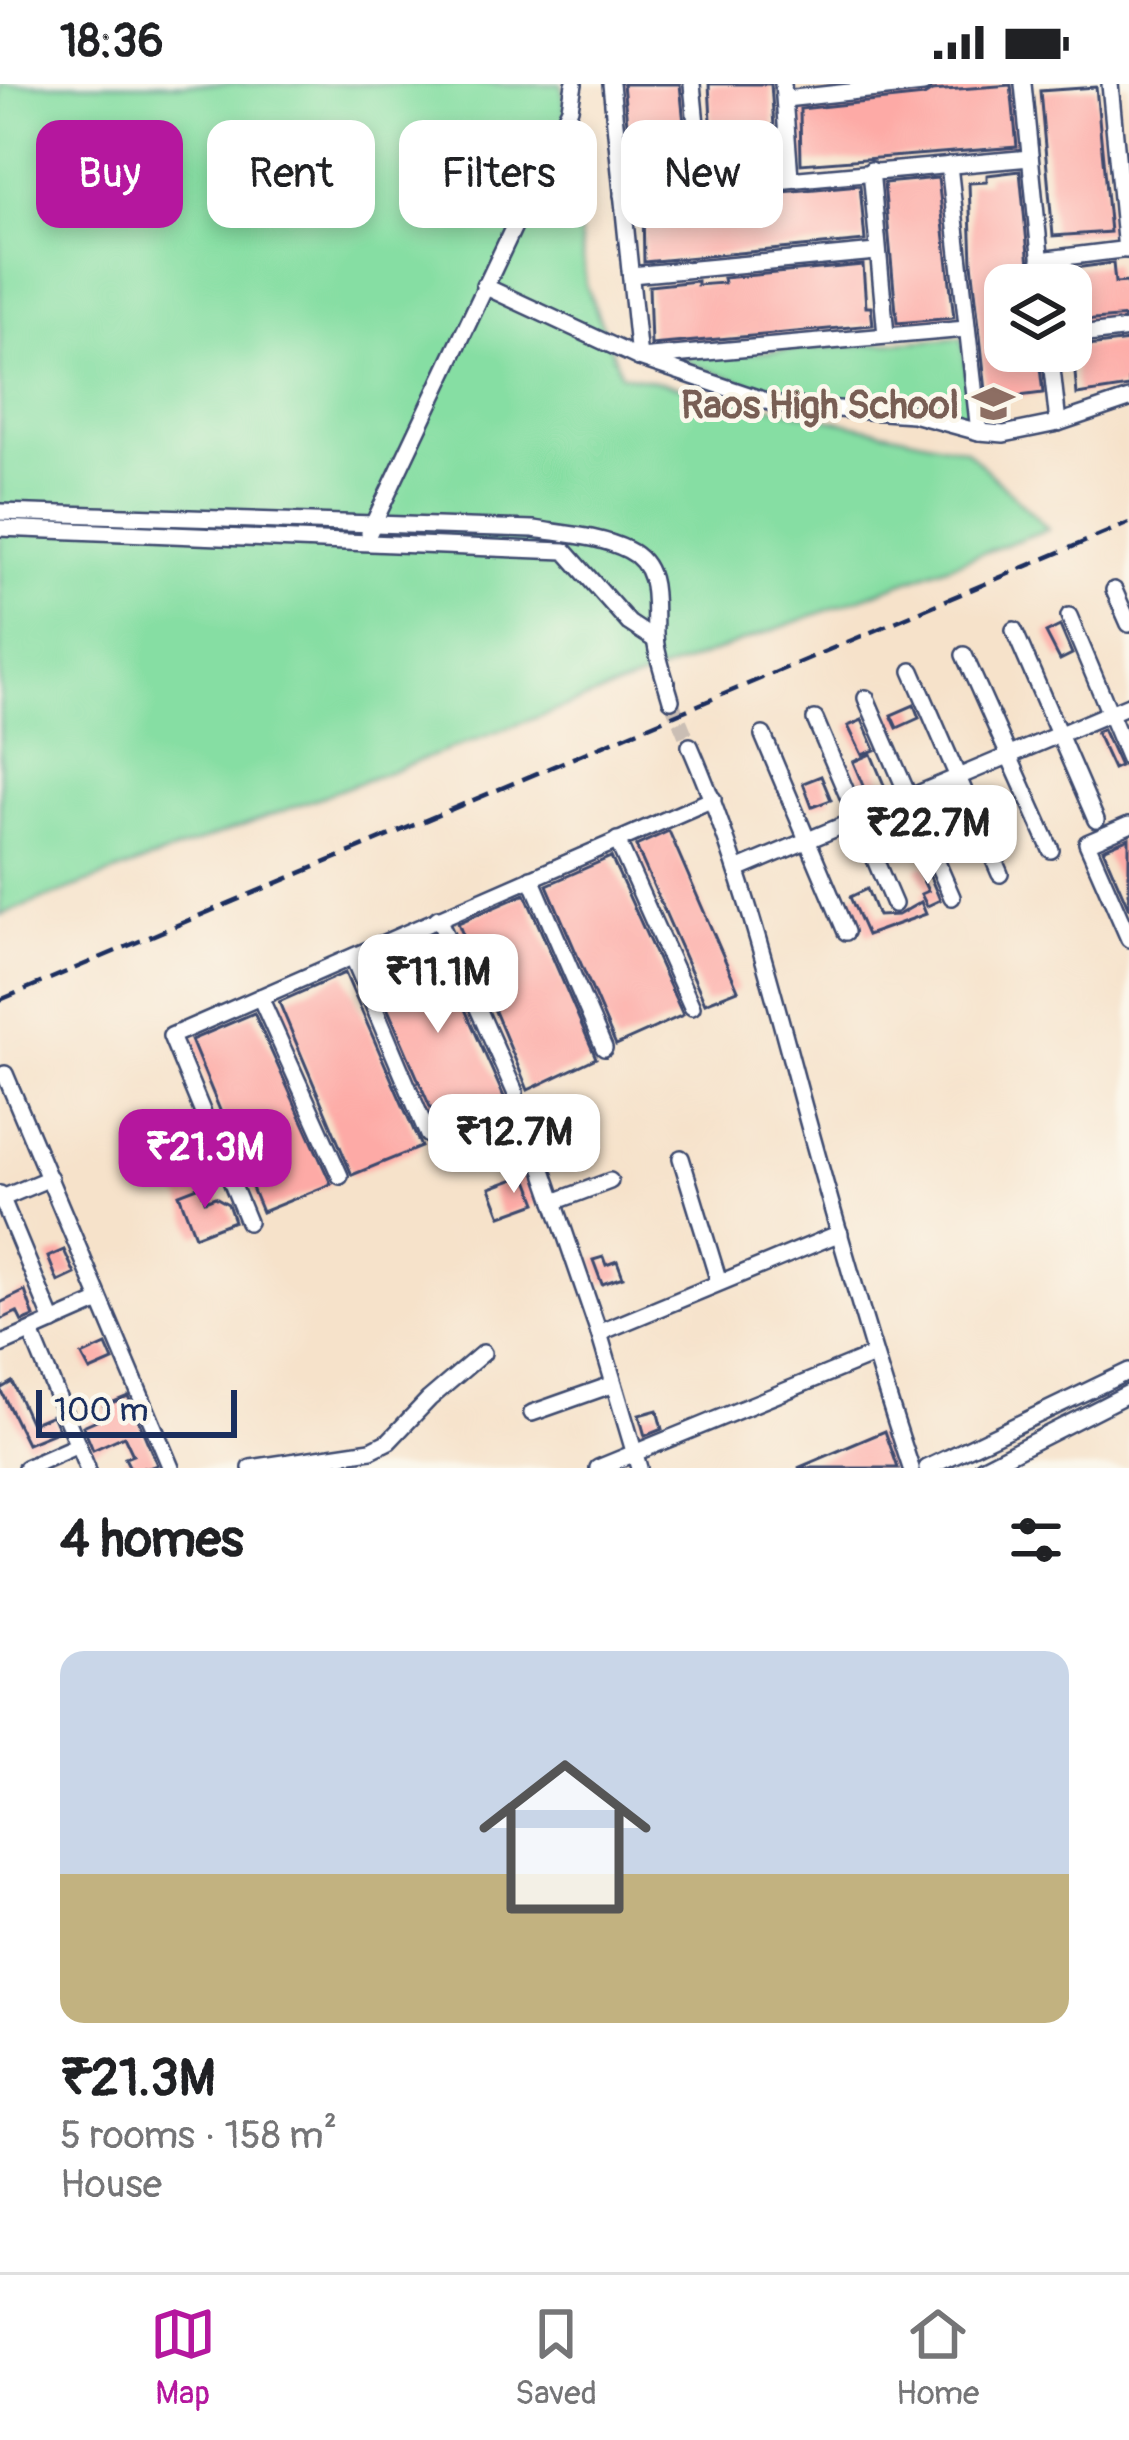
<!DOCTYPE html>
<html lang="en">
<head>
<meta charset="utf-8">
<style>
	:root { --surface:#fff; --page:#f2f2f2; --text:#202124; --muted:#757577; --line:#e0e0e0; --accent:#b5179e }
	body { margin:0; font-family:Pangolin,sans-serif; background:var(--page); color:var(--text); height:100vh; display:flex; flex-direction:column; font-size:45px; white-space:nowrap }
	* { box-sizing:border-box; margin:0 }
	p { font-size:39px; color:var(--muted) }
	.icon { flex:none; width:66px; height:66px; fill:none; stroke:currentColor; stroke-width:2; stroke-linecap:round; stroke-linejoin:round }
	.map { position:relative; height:1384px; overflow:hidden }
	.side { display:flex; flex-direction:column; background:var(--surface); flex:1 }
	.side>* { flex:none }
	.top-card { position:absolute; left:36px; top:36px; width:1059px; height:108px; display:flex; gap:24px }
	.buttons { position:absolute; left:984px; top:180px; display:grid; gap:24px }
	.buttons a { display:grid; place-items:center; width:108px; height:108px; border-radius:24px; background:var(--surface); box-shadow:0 6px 18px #0003; font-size:60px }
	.scale { position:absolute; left:36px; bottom:30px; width:201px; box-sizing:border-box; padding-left:12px; border:6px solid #1b2f5e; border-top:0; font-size:33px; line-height:42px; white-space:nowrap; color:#1b2f5e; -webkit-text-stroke:9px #fbf7ec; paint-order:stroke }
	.price { position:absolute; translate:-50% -102px; padding:0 27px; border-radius:24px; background:#fff; color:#222; font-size:39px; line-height:78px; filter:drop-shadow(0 3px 6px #0008) }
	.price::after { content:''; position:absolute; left:50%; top:72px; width:36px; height:27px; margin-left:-18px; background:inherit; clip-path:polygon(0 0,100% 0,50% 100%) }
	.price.current { background:var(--accent); color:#fff }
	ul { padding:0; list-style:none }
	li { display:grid; align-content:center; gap:24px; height:636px; padding:0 60px }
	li+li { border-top:3px solid var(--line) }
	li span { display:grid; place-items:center; height:372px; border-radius:24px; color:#555 }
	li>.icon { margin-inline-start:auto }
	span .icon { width:216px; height:216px; fill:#fffc; stroke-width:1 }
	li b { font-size:51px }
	h2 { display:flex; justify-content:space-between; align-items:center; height:144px; padding:0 60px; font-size:51px }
	.chip { padding:0 42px; border-radius:24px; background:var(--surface); box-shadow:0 6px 18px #0003; font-size:42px; line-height:108px }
	.chip.current { background:var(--accent); color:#fff }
	.status { display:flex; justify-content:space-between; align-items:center; height:84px; padding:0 60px; background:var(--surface); direction:ltr }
	.status svg { height:33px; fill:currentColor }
	.menu { display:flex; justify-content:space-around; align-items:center; height:168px; border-top:3px solid var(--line); background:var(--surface); font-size:33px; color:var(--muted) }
	.menu a { display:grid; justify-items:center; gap:6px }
	.menu .current { color:var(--accent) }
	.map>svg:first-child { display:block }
	.green { fill:#86dea3; stroke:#508680; stroke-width:3 }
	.water { fill:#4fa8cd; stroke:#356c96; stroke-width:3 }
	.building { fill:#fdaaa6 }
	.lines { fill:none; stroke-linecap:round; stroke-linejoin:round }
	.minor-tunnel { stroke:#cabeb4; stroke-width:15; stroke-dasharray:15 8; stroke-linecap:butt }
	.minor-casing { stroke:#3c4a6e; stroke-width:20 }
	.minor { stroke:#fff; stroke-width:15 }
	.rail { stroke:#1b2f5e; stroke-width:4.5; stroke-dasharray:18 9; stroke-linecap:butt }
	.labels { text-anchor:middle; stroke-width:9; stroke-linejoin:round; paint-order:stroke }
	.education-label { font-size:39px; font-weight:bold; fill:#785e54; stroke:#fbf7ec; text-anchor:end }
</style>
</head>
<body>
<div class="status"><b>18:36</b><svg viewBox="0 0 49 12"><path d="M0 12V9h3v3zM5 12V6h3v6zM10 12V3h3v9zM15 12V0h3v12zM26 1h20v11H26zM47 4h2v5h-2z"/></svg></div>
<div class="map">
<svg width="1129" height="1384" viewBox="0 0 1129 1384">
	<rect width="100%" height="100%" fill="#fbf7ec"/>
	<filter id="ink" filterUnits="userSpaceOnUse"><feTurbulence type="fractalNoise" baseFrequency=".00833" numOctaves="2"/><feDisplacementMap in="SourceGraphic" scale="24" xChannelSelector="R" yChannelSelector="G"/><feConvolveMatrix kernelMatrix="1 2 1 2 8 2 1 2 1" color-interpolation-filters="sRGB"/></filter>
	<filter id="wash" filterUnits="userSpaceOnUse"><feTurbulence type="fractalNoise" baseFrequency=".004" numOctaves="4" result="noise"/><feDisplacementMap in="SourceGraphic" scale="48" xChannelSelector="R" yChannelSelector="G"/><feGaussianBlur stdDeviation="2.7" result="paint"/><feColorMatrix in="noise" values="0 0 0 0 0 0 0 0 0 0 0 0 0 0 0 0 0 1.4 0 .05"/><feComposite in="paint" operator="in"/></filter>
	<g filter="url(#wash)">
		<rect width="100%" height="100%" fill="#f6e2ca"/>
		<g class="green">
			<path d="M0,0H562L586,201L621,290L965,365L1048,445L0,831Z"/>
			<path d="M962,254L973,335L872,319L788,313L674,274Z"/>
		</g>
		<path class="water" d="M188,1071L200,1100L179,1109L167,1079Z"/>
		<g id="blocks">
			<g class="building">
				<path d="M623,0H680L689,89L633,98Z"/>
				<path d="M709,0H771L777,85L714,91Z"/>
				<path d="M1011,1L1017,63L801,80L800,25L924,12L932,7Z"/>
				<path d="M1096,3L1110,148L1053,152L1040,7Z"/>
				<path d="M1020,87L1031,201H1005V267H1038L1043,309L987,316L972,179L969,99L987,98V91Z"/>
				<path d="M938,94L954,234L897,239L884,99Z"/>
				<path d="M860,101L865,157L644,178L643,121L717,118V114Z"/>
				<path d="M1113,179L1115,199L1128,198L1129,233L1071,238V201H1060L1059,186Z"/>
				<path d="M863,181L866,223H871L873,241L651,261L649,202L697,197V201L724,199L723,194Z"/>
				<path d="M1129,257V303L1077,311L1074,278H1069L1071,264Z"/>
				<path d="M1060,542L1072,570L1060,576L1046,549Z"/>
				<path d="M914,621L919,634L897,644L891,631Z"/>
				<path d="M862,636L875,666L862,671L848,642Z"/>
				<path d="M1103,645L1120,682L1113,685L1096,648Z"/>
				<path d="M871,670L887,708L869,716L853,678Z"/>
				<path d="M821,692L831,716L812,723L803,699Z"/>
				<path d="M669,747L738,906L705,919L636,762Z"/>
				<path d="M1129,754V825L1103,765Z"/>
				<path d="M611,773L683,931L616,961L547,801Z"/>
				<path d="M925,781L940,816L927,822L921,810L928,807L917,784Z"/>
				<path d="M867,805L878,832L898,831L921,818L926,830L867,851L850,813Z"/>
				<path d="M525,810L596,974L528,1006L458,839Z"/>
				<path d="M432,851L504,1013L511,1019L476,1034L478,1039L443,1053L368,879Z"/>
				<path d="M345,889L421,1063L352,1091L279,918Z"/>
				<path d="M254,929L331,1100L262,1128L191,956Z"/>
				<path d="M526,1091L537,1119L501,1132L490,1104Z"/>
				<path d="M200,1102L205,1117L215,1113L228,1120L234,1137L195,1152L179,1110Z"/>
				<path d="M64,1166L75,1190L58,1198L48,1173Z"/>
				<path d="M603,1173L606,1181L617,1177L623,1193L602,1200L593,1176Z"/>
				<path d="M25,1207L34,1233L22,1238L17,1228L0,1236V1219Z"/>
				<path d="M106,1261L113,1277L90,1287L82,1272Z"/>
				<path d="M12,1298L31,1340L52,1331L59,1347L27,1360L0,1305Z"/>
				<path d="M128,1312L157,1381L149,1384H130L125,1374L133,1371L124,1352L93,1366L83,1342L108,1331L104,1322Z"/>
				<path d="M657,1326L662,1345L645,1352L639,1331Z"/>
				<path d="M885,1347L898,1384H798Z"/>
			</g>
		</g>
	</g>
	<g filter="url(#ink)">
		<use href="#blocks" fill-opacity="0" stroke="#3c4a6e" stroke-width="3"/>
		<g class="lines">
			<path class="minor-tunnel" d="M671,616L690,662"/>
			<defs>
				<g id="minor">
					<path d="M611,0L639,274L778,321L913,330L979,348L1004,350L1058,339L1129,315"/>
					<path d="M692,0L702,101"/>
					<path d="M783,0L790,93"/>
					<path d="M1023,0L1043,201"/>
					<path d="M1110,0L1126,166"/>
					<path d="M785,15L923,0"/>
					<path d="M949,81L979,348"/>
					<path d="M871,86L886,251"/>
					<path d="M622,111L1030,74"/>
					<path d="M1040,176L1129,165"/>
					<path d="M631,191L876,168"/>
					<path d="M484,202L639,274L966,245"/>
					<path d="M1071,252L1129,245"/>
					<path d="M1050,267L1058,339"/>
					<path d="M0,428L534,445C564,450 600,452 628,466C665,484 651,529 656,561C659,579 666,598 671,616"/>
					<path d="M0,444L565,467L629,539L655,556"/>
					<path d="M369,449L570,24L574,0"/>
					<path d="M1114,506L1129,540"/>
					<path d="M1069,532L1129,675"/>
					<path d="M1014,546L1096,736"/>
					<path d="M964,571L1051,766"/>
					<path d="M912,587L1000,790"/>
					<path d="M866,614L952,813"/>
					<path d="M815,635L894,820"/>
					<path d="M763,651L846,848"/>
					<path d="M690,662C744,787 775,918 811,1049C842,1161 874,1273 911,1384"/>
					<path d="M1129,741L1087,759L1129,855"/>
					<path d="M617,756L692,923"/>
					<path d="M737,786L1129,621"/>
					<path d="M531,794L604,964"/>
					<path d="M438,834L515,1008"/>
					<path d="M353,873L428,1051"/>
					<path d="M260,913L340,1092"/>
					<path d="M5,990L171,1384"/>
					<path d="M539,1074L599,1249L639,1384"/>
					<path d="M681,1074L719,1198"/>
					<path d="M0,1110L53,1238"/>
					<path d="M0,1115L50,1094"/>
					<path d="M554,1118L610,1097"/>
					<path d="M248,1138L171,952L713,715"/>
					<path d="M31,1248L87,1384"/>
					<path d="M599,1249L840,1149"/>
					<path d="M0,1261L100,1217"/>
					<path d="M532,1329L614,1300"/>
					<path d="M26,1384L78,1361"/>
					<path d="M251,1384L371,1366L389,1357L429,1315L483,1269"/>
					<path d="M598,1384L873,1271"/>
					<path d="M927,1384L1129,1287"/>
					<path d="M982,1384L1129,1309"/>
				</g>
			</defs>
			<use href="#minor" class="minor-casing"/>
			<use href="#minor" class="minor"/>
			<path class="rail" d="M0,916L1129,439"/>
		</g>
	</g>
	<defs>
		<symbol id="university-bare" viewBox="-9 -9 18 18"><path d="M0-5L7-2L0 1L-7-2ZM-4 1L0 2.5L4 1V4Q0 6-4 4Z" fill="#8d6e63" stroke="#fbf7ec" stroke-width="2.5" paint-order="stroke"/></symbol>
	</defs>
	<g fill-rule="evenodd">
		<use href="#university-bare" x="964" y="290" width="59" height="59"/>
	</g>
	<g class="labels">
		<g class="education-label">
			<text x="959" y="334">Raos High School</text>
		</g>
	</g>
</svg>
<div class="buttons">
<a><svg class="icon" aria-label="layers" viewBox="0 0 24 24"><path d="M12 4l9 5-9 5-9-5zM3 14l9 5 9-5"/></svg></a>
</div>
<div class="scale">100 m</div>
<b class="price" style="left:928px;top:803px">₹22.7M</b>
<b class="price" style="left:438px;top:952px">₹11.1M</b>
<b class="price" style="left:514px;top:1112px">₹12.7M</b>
<b class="price current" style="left:205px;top:1127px">₹21.3M</b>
<div class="top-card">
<a class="chip current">Buy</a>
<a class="chip">Rent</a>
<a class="chip">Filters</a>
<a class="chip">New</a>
</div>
</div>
<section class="side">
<h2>4 homes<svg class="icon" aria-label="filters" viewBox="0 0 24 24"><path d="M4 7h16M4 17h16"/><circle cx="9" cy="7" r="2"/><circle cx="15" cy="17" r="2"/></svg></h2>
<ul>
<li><span style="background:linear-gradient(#c9d6e8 60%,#c2b280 0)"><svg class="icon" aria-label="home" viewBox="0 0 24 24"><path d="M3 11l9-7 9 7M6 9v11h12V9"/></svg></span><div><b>₹21.3M</b><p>5 rooms · 158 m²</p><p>House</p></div></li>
</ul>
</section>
<nav class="menu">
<a class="current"><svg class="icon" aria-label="map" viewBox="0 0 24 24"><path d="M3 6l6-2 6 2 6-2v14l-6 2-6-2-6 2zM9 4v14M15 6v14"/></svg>Map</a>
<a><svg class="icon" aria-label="saved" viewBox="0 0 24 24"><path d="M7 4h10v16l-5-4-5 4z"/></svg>Saved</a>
<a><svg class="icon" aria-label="home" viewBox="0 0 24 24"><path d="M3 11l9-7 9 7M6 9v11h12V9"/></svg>Home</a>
</nav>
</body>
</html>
